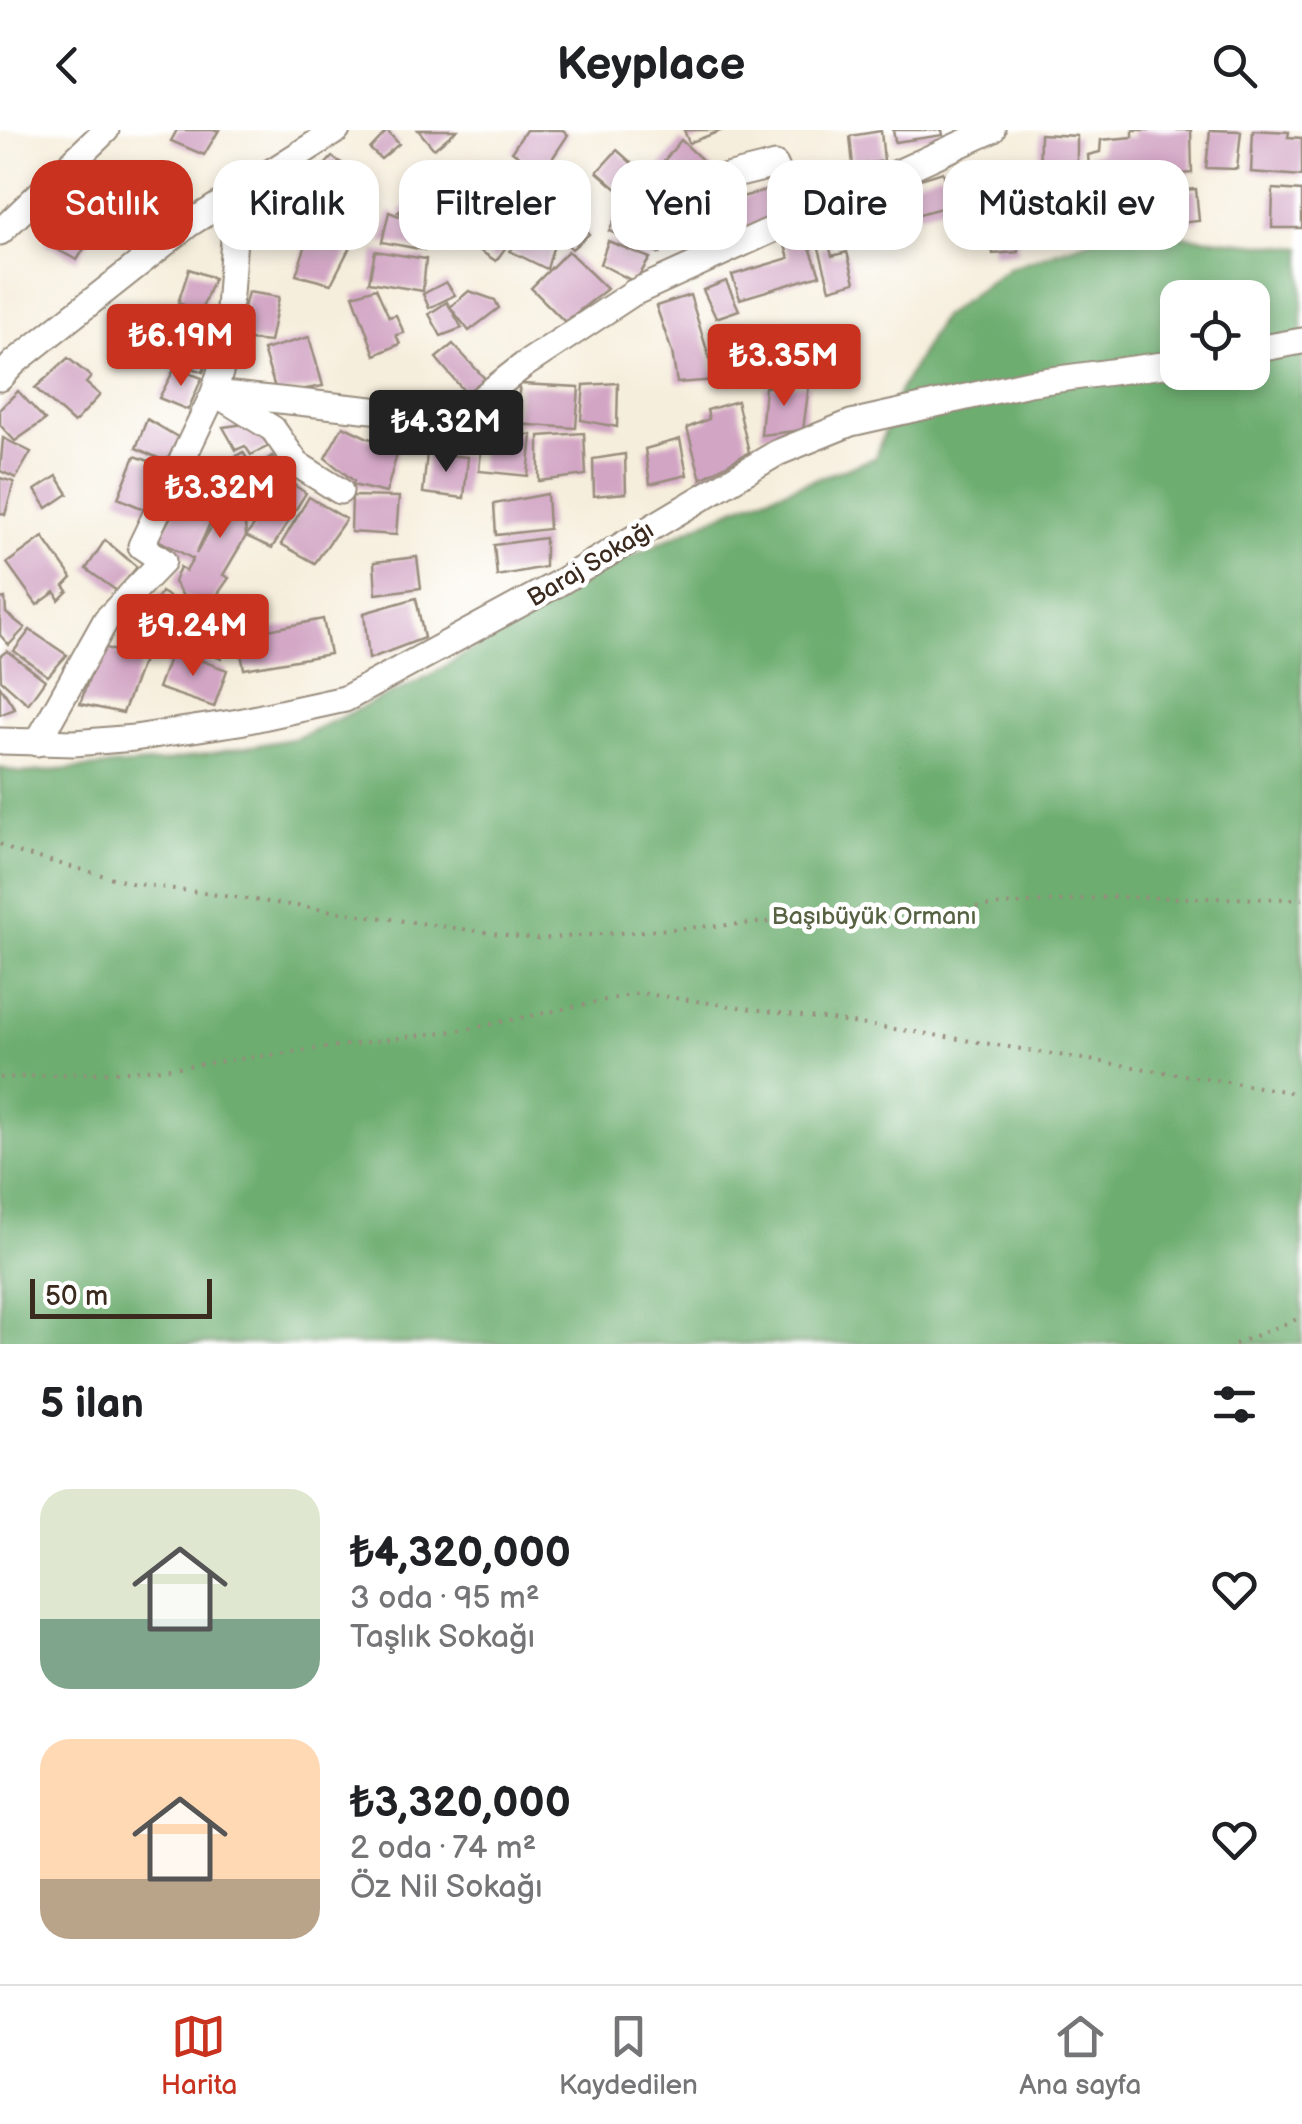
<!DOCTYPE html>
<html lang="tr">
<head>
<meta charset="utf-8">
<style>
	:root { --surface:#fff; --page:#f6f6f6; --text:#202124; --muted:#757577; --line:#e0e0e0; --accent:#c8321e }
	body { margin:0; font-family:"Balsamiq Sans",sans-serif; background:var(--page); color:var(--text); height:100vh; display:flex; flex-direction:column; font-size:38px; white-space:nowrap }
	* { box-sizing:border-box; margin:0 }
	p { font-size:32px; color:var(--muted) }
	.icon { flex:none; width:55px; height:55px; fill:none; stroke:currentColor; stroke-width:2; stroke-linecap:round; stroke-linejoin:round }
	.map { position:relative; height:1214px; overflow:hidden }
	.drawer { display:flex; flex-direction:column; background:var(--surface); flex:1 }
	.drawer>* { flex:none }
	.banner { position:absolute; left:30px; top:30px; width:1242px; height:90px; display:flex; gap:20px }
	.buttons { position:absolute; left:1160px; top:150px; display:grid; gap:20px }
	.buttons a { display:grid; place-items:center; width:110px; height:110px; border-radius:20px; background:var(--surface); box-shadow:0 5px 15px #0003; font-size:50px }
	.scale { position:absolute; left:30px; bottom:25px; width:182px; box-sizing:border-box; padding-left:10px; border:5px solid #3b2a1e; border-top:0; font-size:28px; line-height:35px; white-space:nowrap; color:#3b2a1e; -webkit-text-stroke:8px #fff; paint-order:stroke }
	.price { position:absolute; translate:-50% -85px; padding:0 22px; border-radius:10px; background:var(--accent); color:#fff; font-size:32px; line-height:65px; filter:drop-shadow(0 2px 5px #0008) }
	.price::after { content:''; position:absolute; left:50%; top:60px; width:30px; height:22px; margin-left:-15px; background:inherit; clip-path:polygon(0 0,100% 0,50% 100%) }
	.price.current { background:#222; color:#fff }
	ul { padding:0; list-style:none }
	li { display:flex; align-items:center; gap:30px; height:250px; padding:0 40px }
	li span { display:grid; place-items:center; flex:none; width:280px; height:200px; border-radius:30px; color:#555 }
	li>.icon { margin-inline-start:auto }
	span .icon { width:120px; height:120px; fill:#fffc; stroke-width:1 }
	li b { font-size:42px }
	h2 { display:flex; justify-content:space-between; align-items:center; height:120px; padding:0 40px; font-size:42px }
	.chip { padding:0 35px; border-radius:30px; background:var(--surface); box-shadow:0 5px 15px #0003; font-size:35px; line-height:90px }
	.chip.current { background:var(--accent); color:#fff }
	header { display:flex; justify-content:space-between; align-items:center; height:130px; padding:0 40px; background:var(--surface); font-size:45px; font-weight:700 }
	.tabs { display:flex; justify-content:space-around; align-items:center; height:140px; border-top:2px solid var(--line); background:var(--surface); font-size:28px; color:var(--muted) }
	.tabs a { display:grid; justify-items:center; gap:5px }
	.tabs .current { color:var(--accent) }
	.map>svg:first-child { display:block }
	.forest { fill:#6dad70; stroke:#546c47; stroke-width:2.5; fill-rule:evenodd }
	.building { fill:#d2a5c4 }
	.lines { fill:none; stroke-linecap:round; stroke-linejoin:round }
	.minor-casing { stroke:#988c7d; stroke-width:29 }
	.path { stroke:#988c7d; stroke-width:4; stroke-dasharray:2.5 8; stroke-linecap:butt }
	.minor { stroke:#fff; stroke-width:25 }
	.labels { text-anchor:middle; stroke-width:9; stroke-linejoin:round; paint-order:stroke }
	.street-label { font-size:25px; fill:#3b2a1e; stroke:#fff }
	.park-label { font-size:25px; fill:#566241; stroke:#fff }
</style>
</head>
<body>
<header><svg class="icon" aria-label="back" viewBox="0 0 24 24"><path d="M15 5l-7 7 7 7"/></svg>Keyplace<svg class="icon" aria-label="search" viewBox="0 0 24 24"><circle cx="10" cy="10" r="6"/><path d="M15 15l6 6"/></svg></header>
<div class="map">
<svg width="1302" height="1214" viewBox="0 0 1302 1214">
	<rect width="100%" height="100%" fill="#fff"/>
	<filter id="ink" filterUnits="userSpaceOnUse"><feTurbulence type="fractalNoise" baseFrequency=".01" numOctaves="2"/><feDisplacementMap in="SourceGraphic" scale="20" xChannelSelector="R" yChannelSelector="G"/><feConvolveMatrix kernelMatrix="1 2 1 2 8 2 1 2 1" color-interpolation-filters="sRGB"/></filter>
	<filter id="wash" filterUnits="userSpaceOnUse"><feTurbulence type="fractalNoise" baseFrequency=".0048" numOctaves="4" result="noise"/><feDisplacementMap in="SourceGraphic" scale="40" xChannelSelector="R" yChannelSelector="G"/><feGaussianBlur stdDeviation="2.25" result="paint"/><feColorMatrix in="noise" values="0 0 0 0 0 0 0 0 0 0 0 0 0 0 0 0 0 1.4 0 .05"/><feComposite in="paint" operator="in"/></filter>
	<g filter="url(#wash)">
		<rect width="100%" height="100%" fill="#f6eedc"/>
		<path class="forest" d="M1120,100L1302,118V1214H0V638L21,643L162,632L297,608L429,546L599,441L737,377L875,328L899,262L941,188L1008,138ZM1178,168H1252V242H1178Z"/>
		<g id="blocks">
			<g class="building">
				<path d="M177,0H219L204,25L171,11Z"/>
				<path d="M418,0H457L434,19Z"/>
				<path d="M526,0H563L568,5L542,44L512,21Z"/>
				<path d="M684,0H723L689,13Z"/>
				<path d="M893,0H942L943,5L895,12Z"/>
				<path d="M1133,0H1191L1192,43L1090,51L1088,25L1100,22L1101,10L1133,7Z"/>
				<path d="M1210,0L1241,1L1237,39L1206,38Z"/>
				<path d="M1253,0L1289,2L1288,7L1302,8V46L1251,42Z"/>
				<path d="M387,1L399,14L381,29L370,19Z"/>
				<path d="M881,1L884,31L853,36L850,6Z"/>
				<path d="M1040,4L1077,6V58L1039,57Z"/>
				<path d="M681,10L713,40L677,77L647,52Z"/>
				<path d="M617,20L636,37L619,61L597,42Z"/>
				<path d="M332,27L356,42L324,82L297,66Z"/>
				<path d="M457,39L480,66L463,92L443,101L434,92L427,97L425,120L382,112L389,82L427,97L398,82Z"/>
				<path d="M943,42L952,75L916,85L907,53Z"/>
				<path d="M527,44L552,57L538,78L515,63Z"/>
				<path d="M1026,55L1029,103L1017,104L1018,122L993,124L989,57Z"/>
				<path d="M770,59L779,88L731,104L683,106L682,82L706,63L718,62L721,73Z"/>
				<path d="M1196,59L1199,91L1148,96L1144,63Z"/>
				<path d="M1273,59L1302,61V98H1272Z"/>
				<path d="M1104,60L1118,80L1096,93L1085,72Z"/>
				<path d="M279,67L303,80L282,114L258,100Z"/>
				<path d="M562,69L589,104L572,119L542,88Z"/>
				<path d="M621,76L652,85L647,99L666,104L660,124L609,101Z"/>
				<path d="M498,77L525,90L496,131L474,117Z"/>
				<path d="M61,78L99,95L77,130L45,113Z"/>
				<path d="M534,96L555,111L547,139L510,121Z"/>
				<path d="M311,99L353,111L331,154L296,145Z"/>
				<path d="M804,101L820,145L740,169L732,145L789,128L783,109Z"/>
				<path d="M608,111L650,128L635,152L600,134Z"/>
				<path d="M829,115L832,126L847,122L855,152L830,159L819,118Z"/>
				<path d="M375,121L426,129L423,161L369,152Z"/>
				<path d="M568,121L607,159L565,192L531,158Z"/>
				<path d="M189,139L214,148L201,181L178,173Z"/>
				<path d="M726,151L739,180L716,188L703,160Z"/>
				<path d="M446,152L455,165L429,178L423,164Z"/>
				<path d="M376,158L389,187L396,185L404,203L396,205L400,214L375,225L353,165Z"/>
				<path d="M469,161L495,170L499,178L469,201L450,177Z"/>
				<path d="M248,162L279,167L270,212L236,209Z"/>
				<path d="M690,165L716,250L677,253L672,222L656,176Z"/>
				<path d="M447,172L462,198L441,206L429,184Z"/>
				<path d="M175,191L215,205L203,242L160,226Z"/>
				<path d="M309,207L323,256L277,264L263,220Z"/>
				<path d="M453,214L487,251L469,267L436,228Z"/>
				<path d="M68,228L91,247L86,253L100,265L74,293L35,258Z"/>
				<path d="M175,238L202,248L188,280L159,268Z"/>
				<path d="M618,253L617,297L581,290L584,255Z"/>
				<path d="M520,254L579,257L576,298L515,294Z"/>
				<path d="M809,255L803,300L761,305L765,257Z"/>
				<path d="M18,261L45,290L15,311L0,295V279Z"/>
				<path d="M737,271L749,322L701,349L687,298L709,289L707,280Z"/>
				<path d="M147,289L181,309L171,334L136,318Z"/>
				<path d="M252,293L269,316L251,325L245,316L236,320L223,297Z"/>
				<path d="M343,296L368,308L399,317L386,363L353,355L354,351L325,328Z"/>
				<path d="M483,300L532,305L528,346L479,341Z"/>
				<path d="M584,303L586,345L539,351V306Z"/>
				<path d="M3,308L31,322L16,348L0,341Z"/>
				<path d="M680,309L687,345L650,354L645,319Z"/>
				<path d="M243,322L253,339L272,326L286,347L272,364L246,381L218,337Z"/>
				<path d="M427,323L468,327L464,368L423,363Z"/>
				<path d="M625,324L626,363L594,366L593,329Z"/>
				<path d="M135,326L171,339L153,383L118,368Z"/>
				<path d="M57,346L68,364L47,378L35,360Z"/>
				<path d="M0,348L14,352L5,385L0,383Z"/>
				<path d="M288,351L306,363L272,418L246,406L223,445L229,448L208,478L183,466L174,452L180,437L186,441L193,429L158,410L182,366L214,384L196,424L219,384L245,394L246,406Z"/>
				<path d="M547,364L549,399L496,405L494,374Z"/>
				<path d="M352,366L399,367L396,405L351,402Z"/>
				<path d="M309,367L346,389L315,433L281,414Z"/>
				<path d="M43,407L72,448L64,456L68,461L59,470L55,462L37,475L7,433Z"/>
				<path d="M545,408V437L497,446L494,415Z"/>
				<path d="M105,410L137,437L117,461L86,439Z"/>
				<path d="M417,427L421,458L376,464L374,432Z"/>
				<path d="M161,462L194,481L178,510L145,491Z"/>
				<path d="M5,468L6,483L25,498L9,515L0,505V469Z"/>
				<path d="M416,468L424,508L369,529L364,483Z"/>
				<path d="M210,485L237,500L221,529L184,513L192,496Z"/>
				<path d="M323,489L330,524L244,539L238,506Z"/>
				<path d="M30,500L67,525L48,546L14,521Z"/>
				<path d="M100,516L143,530L123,583L80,574Z"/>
				<path d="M172,520L227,540L214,577L158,558Z"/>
				<path d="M7,521L45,550L28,574L1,550L0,526Z"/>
				<path d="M0,556L15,579L0,585Z"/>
			</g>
		</g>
	</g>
	<g filter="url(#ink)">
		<use href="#blocks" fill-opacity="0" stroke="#988c7d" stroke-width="2.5"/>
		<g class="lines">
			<defs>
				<g id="minor">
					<path d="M723,48L775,35L799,89"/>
					<path d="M0,102L106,0"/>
					<path d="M1252,220L1302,211"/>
					<path d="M0,248L15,232L189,94L337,0"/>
					<path d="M214,263L419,285L464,282L524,235L633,163L992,0"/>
					<path d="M218,265L273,299L297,334L340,361"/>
					<path d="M0,611L74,613L134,608L239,592L345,569L557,454L777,323L851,293L1029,253L1178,233"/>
					<path d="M37,613L106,490L163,431L141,416L214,263L226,222L237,65"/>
				</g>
			</defs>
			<use href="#minor" class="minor-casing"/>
			<g class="path">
				<path d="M0,714L13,721L131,753L535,809L1112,767L1302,769"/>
				<path d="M0,948L163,939L468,899L639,863L909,901L1302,964"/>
				<path d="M1235,1214L1302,1187"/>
			</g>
			<use href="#minor" class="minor"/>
		</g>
	</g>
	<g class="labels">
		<g class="street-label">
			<text transform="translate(590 433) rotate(-31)" y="9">Baraj Sokağı</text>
		</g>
		<g class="park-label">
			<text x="874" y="794">Başıbüyük Ormanı</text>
		</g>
	</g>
</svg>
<div class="buttons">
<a><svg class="icon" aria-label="locate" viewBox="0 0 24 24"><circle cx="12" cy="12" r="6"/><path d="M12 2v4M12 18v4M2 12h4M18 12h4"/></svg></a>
</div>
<div class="scale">50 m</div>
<b class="price" style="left:181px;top:259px">₺6.19M</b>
<b class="price" style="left:784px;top:279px">₺3.35M</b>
<b class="price current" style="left:446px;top:345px">₺4.32M</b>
<b class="price" style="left:220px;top:411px">₺3.32M</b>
<b class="price" style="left:193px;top:549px">₺9.24M</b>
<div class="banner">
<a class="chip current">Satılık</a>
<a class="chip">Kiralık</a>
<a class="chip">Filtreler</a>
<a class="chip">Yeni</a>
<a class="chip">Daire</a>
<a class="chip">Müstakil ev</a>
</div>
</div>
<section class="drawer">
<h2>5 ilan<svg class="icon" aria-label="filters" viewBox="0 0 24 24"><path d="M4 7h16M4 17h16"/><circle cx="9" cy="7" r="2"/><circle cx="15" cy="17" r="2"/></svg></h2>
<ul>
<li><span style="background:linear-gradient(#dfe7d0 65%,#7fa58c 0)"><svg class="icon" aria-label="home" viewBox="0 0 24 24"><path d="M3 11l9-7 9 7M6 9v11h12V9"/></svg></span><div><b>₺4,320,000</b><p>3 oda · 95 m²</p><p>Taşlık Sokağı</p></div><svg class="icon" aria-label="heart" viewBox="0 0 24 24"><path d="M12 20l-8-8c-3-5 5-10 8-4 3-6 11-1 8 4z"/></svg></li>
<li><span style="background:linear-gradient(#ffd9b3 70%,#b9a48a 0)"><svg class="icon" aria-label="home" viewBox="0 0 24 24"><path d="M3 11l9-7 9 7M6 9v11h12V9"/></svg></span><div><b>₺3,320,000</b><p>2 oda · 74 m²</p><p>Öz Nil Sokağı</p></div><svg class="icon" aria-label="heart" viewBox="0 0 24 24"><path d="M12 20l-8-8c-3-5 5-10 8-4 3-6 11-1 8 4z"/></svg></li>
</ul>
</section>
<nav class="tabs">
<a class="current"><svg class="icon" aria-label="map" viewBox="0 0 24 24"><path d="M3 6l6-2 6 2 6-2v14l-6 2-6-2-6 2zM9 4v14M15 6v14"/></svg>Harita</a>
<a><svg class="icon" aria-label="saved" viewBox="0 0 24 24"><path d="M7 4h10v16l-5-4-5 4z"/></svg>Kaydedilen</a>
<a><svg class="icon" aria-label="home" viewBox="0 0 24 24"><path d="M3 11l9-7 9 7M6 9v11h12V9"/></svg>Ana sayfa</a>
</nav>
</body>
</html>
